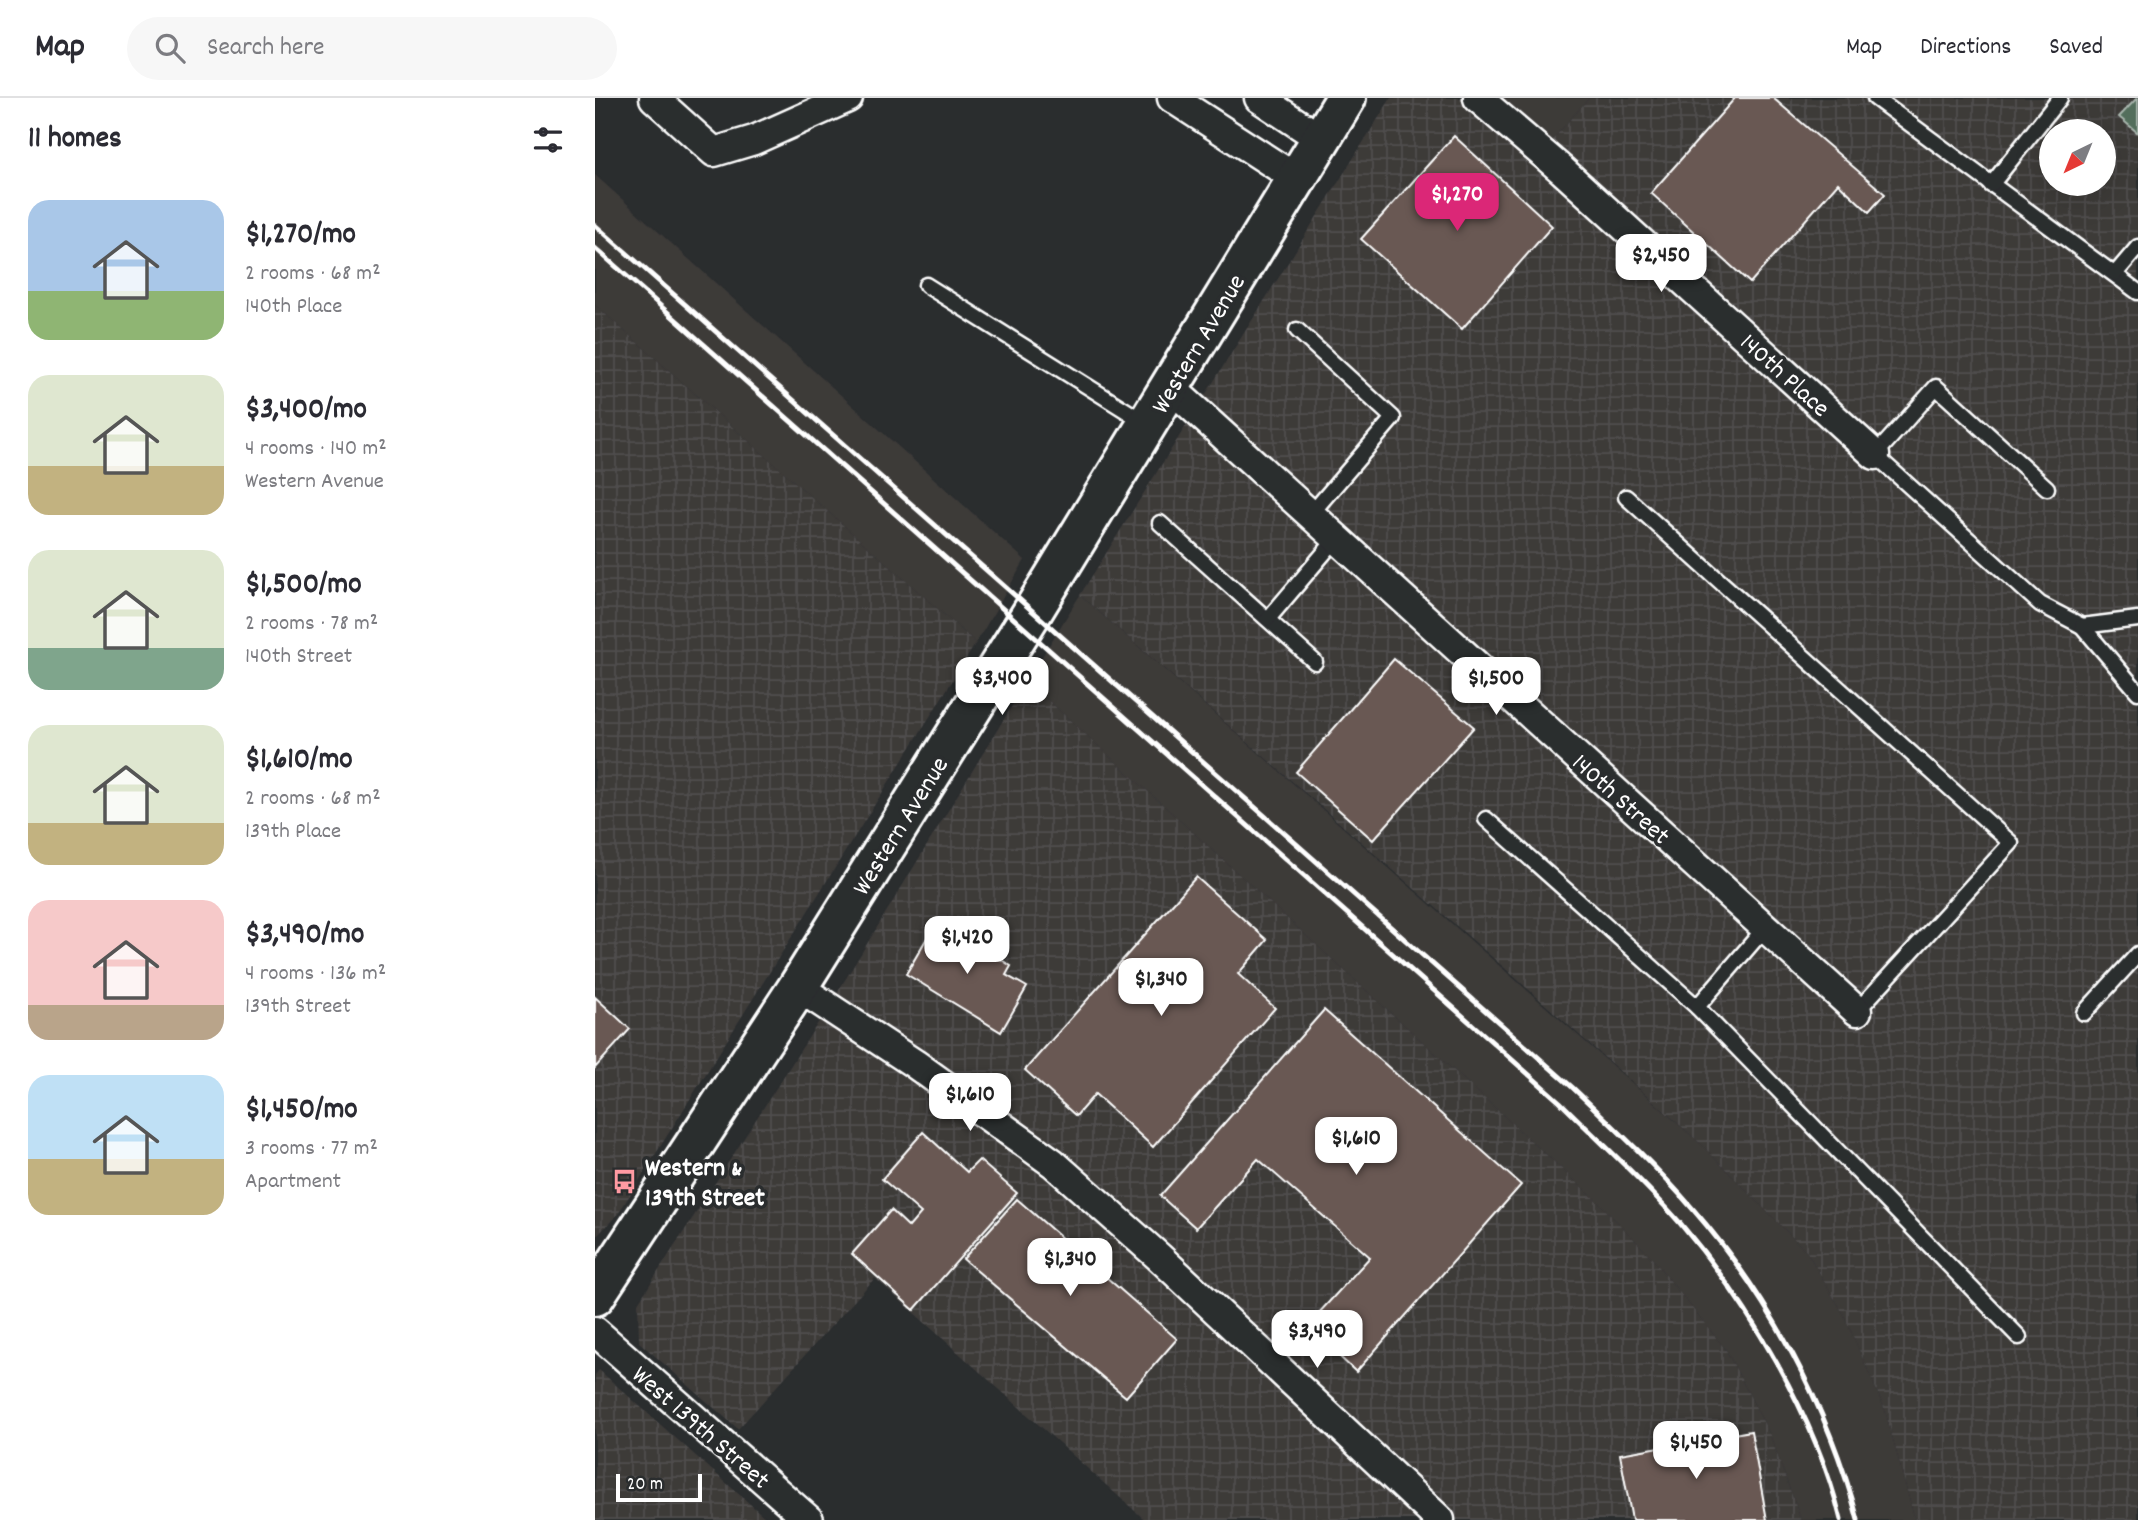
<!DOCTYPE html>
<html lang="en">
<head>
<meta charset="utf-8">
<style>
	:root { --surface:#fff; --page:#f7f7f7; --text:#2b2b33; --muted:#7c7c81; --line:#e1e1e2; --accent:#db2777 }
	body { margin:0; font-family:Dekko,sans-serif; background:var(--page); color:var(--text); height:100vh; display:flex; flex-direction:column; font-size:26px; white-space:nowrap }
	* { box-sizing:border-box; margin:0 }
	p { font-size:23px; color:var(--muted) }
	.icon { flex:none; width:38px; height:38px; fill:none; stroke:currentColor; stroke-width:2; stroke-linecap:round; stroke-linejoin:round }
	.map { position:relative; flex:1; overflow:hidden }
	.drawer { display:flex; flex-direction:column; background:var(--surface); width:595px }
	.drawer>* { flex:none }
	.needle { width:46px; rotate:223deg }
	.controls { position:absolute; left:1444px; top:21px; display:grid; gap:14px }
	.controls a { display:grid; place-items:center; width:77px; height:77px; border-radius:50%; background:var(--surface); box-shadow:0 7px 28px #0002; font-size:35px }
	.scale { position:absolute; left:21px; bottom:18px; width:86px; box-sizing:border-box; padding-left:7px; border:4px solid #fff; border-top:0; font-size:19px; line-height:24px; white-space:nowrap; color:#fff; -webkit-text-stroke:5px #2a2d2e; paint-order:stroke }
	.price { position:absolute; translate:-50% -60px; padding:0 16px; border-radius:14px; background:#fff; color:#222; font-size:23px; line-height:46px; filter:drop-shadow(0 2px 4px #0008) }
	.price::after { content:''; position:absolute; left:50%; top:42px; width:21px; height:16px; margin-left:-10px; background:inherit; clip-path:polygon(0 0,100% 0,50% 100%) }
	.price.selected { background:var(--accent); color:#fff }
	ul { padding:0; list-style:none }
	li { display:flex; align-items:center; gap:21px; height:175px; padding:0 28px }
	li span { display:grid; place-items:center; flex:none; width:196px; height:140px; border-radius:21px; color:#555 }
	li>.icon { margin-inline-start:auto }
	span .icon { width:84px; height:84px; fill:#fffc; stroke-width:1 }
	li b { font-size:30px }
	h2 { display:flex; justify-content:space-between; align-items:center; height:84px; padding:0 28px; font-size:30px }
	header { display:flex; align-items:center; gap:42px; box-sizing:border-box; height:98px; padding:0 35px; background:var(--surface); border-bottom:2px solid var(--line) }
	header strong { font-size:33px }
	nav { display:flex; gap:38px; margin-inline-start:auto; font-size:24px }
	.search { width:490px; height:63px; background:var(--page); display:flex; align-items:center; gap:18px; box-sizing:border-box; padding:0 24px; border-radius:38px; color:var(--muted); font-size:26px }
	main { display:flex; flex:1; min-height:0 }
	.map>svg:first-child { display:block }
	.built { fill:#3d3a39 }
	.industrial { fill:url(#industrial-grid); fill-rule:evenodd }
	.grass { fill:#536e5c; stroke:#a9b6ae; stroke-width:2 }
	.building { fill:#695852; stroke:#fff; stroke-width:2 }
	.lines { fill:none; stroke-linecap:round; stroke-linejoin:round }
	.lane-casing { stroke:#fff; stroke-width:19 }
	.street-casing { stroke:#fff; stroke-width:33 }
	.secondary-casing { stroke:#fff; stroke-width:44 }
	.lane { stroke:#2a2d2e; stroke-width:14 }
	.street { stroke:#2a2d2e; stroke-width:28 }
	.secondary { stroke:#2a2d2e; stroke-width:38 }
	.rail { stroke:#fff; stroke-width:5 }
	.labels { text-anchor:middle; stroke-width:7; stroke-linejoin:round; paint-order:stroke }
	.street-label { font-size:26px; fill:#fff; stroke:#2a2d2e }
	.poi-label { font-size:26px; font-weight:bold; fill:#fff; stroke:#2a2d2e; text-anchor:start }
</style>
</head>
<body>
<header>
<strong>Map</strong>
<div class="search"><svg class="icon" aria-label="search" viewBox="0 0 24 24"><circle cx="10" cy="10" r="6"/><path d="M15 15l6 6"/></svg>Search here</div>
<nav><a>Map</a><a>Directions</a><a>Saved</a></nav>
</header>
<main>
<section class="drawer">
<h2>11 homes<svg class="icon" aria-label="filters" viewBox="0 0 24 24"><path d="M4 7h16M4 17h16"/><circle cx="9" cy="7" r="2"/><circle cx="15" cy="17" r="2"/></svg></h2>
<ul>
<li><span style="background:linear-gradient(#a9c7e8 65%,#8fb573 0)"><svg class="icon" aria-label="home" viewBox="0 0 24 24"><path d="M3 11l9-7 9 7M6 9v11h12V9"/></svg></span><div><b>$1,270/mo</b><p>2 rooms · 68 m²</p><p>140th Place</p></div></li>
<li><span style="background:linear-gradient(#dfe7d0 65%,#c2b280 0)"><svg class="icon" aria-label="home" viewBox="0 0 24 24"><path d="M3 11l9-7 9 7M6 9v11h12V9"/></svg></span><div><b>$3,400/mo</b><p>4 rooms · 140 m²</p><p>Western Avenue</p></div></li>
<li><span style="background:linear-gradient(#dfe7d0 70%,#7fa58c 0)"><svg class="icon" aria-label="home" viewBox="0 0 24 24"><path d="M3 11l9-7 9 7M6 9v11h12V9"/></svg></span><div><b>$1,500/mo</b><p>2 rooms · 78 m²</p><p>140th Street</p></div></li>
<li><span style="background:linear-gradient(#dfe7d0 70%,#c2b280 0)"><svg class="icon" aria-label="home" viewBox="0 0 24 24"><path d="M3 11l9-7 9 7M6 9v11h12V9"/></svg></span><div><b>$1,610/mo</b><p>2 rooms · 68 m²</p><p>139th Place</p></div></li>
<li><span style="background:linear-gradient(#f6c9c9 75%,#b9a48a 0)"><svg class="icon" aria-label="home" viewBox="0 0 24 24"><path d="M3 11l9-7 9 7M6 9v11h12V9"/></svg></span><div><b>$3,490/mo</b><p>4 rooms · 136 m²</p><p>139th Street</p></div></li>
<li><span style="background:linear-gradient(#bfe0f5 60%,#c2b280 0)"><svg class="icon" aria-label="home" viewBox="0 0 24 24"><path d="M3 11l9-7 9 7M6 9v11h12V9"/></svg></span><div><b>$1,450/mo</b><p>3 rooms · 77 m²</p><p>Apartment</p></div></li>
</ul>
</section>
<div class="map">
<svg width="1543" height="1422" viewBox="0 0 1543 1422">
	<defs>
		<pattern id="industrial-grid" width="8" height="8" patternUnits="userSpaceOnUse" patternTransform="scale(1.75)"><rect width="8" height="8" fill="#3d3a39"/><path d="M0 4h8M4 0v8" fill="none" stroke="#504e4d"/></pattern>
	</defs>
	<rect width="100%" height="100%" fill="#2a2d2e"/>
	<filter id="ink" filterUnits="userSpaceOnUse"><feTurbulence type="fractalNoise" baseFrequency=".0143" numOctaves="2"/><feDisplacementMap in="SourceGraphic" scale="14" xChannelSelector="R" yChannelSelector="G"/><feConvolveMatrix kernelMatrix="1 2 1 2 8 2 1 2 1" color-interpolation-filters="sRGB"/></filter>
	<g filter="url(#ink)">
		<g class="built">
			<path d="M900,0H994L953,47Z"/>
			<path d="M0,77L430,462L381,545L0,207Z"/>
			<path d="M485,497L1106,1046L1212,1154L1248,1215L1290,1312L1320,1422H1206L1175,1337L1131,1252L1056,1159L1003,1104L432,583Z"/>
		</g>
		<g class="industrial">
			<path d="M796,0H900L953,47L994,0H1542L1525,19L1543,35V1422H1320L1290,1312L1248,1215L1212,1154L1106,1046L914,874L485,497ZM1456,33H1508V86H1456Z"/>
			<path d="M0,207L381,545L23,1116L0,1140Z"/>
			<path d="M432,583L1003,1104L1056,1159L1131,1252L1175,1337L1206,1422H550L280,1180L143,1331L44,1244L43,1205L239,900Z"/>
			<path d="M4,1272L173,1422H0V1277Z"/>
		</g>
		<path class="grass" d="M1542,0H1543V35L1524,19Z"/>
		<g class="building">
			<path d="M1140,0H1178L1290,96L1274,114L1243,85L1155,185L1056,95Z"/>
			<path d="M859,38L957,128L867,231L766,141Z"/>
			<path d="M799,561L879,629L778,742L701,674Z"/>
			<path d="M601,779L672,842L643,876L680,910L558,1049L500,996L481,1018L430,972Z"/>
			<path d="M343,821L416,868L411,877L432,889L406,934L311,876Z"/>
			<path d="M0,899L35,931L0,970Z"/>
			<path d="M729,912L926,1087L761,1274L712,1228L775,1159L663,1061L601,1130L565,1098Z"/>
			<path d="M328,1034L372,1074L384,1062L422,1095L319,1212L257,1156L296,1112L314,1129L326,1115L287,1081Z"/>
			<path d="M422,1101L582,1241L531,1299L368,1161Z"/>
			<path d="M1156,1333L1172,1422H1037L1025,1356Z"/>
		</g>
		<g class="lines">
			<defs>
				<g id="lane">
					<path d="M1280,0L1543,194"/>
					<path d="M1396,87L1465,0"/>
					<path d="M1520,176L1543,149"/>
					<path d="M331,187L551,325"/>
					<path d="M702,232L798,320L715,417"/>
					<path d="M1452,390L1341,289L1280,357L1445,506L1487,528L1543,594"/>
					<path d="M1031,399L1416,745L1262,913"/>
					<path d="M565,425L720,564"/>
					<path d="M673,521L741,441"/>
					<path d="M1487,528L1543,521"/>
					<path d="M891,721L1102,909"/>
					<path d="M1170,830L1102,909L1424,1239"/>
					<path d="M1489,915L1543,856"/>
				</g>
				<g id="street">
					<path d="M59,0L119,54L159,42L253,0"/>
					<path d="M577,0L702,81"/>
					<path d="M664,0L726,41"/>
					<path d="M883,0L967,72L1280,357"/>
					<path d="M574,288L1262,913"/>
					<path d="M203,889L320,966L458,1065L564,1159L845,1422"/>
					<path d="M0,1233L214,1422"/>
				</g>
				<path id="secondary" d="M0,1198L203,889L438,513L751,0"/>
			</defs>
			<use href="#lane" class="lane-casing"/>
			<use href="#street" class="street-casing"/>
			<use href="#secondary" class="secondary-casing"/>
			<use href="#lane" class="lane"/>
			<use href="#street" class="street"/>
			<use href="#secondary" class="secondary"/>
			<g class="rail">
				<path d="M0,127L977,989C1018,1028 1060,1067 1097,1110C1174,1198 1233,1308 1263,1422"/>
				<path d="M0,150L965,1004C1005,1044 1048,1082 1085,1125C1153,1205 1221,1319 1246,1422"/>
			</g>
		</g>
	</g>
	<defs>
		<symbol id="bus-bare" viewBox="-9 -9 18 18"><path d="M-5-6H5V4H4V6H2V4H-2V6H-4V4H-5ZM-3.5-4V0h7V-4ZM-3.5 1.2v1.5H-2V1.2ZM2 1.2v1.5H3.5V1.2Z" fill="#ff9aa2" stroke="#2a2d2e" stroke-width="2.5" paint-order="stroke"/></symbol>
	</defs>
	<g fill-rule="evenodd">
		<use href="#bus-bare" x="12" y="1066" width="35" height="35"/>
	</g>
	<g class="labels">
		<g class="street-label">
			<text transform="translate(602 245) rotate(-59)" y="9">Western Avenue</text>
			<text transform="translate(1191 276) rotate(42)" y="9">140th Place</text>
			<text transform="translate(1027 700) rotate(42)" y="9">140th Street</text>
			<text transform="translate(304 727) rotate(-58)" y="9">Western Avenue</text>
			<text transform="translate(107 1328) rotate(41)" y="9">West 139th Street</text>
		</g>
		<g class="poi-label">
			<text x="50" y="1077">Western &amp;<tspan x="50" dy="30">139th Street</tspan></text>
		</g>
	</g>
</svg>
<div class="controls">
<a><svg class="needle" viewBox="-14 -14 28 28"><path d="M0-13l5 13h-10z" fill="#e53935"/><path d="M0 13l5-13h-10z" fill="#7c7c81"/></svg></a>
</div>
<div class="scale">20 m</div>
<b class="price selected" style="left:862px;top:135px">$1,270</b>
<b class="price" style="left:1066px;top:196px">$2,450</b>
<b class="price" style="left:407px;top:619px">$3,400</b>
<b class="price" style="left:901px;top:619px">$1,500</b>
<b class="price" style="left:372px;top:878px">$1,420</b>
<b class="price" style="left:566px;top:920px">$1,340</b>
<b class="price" style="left:375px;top:1035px">$1,610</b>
<b class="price" style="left:761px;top:1079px">$1,610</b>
<b class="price" style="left:475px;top:1200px">$1,340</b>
<b class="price" style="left:722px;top:1272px">$3,490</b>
<b class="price" style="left:1101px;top:1383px">$1,450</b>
</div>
</main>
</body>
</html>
